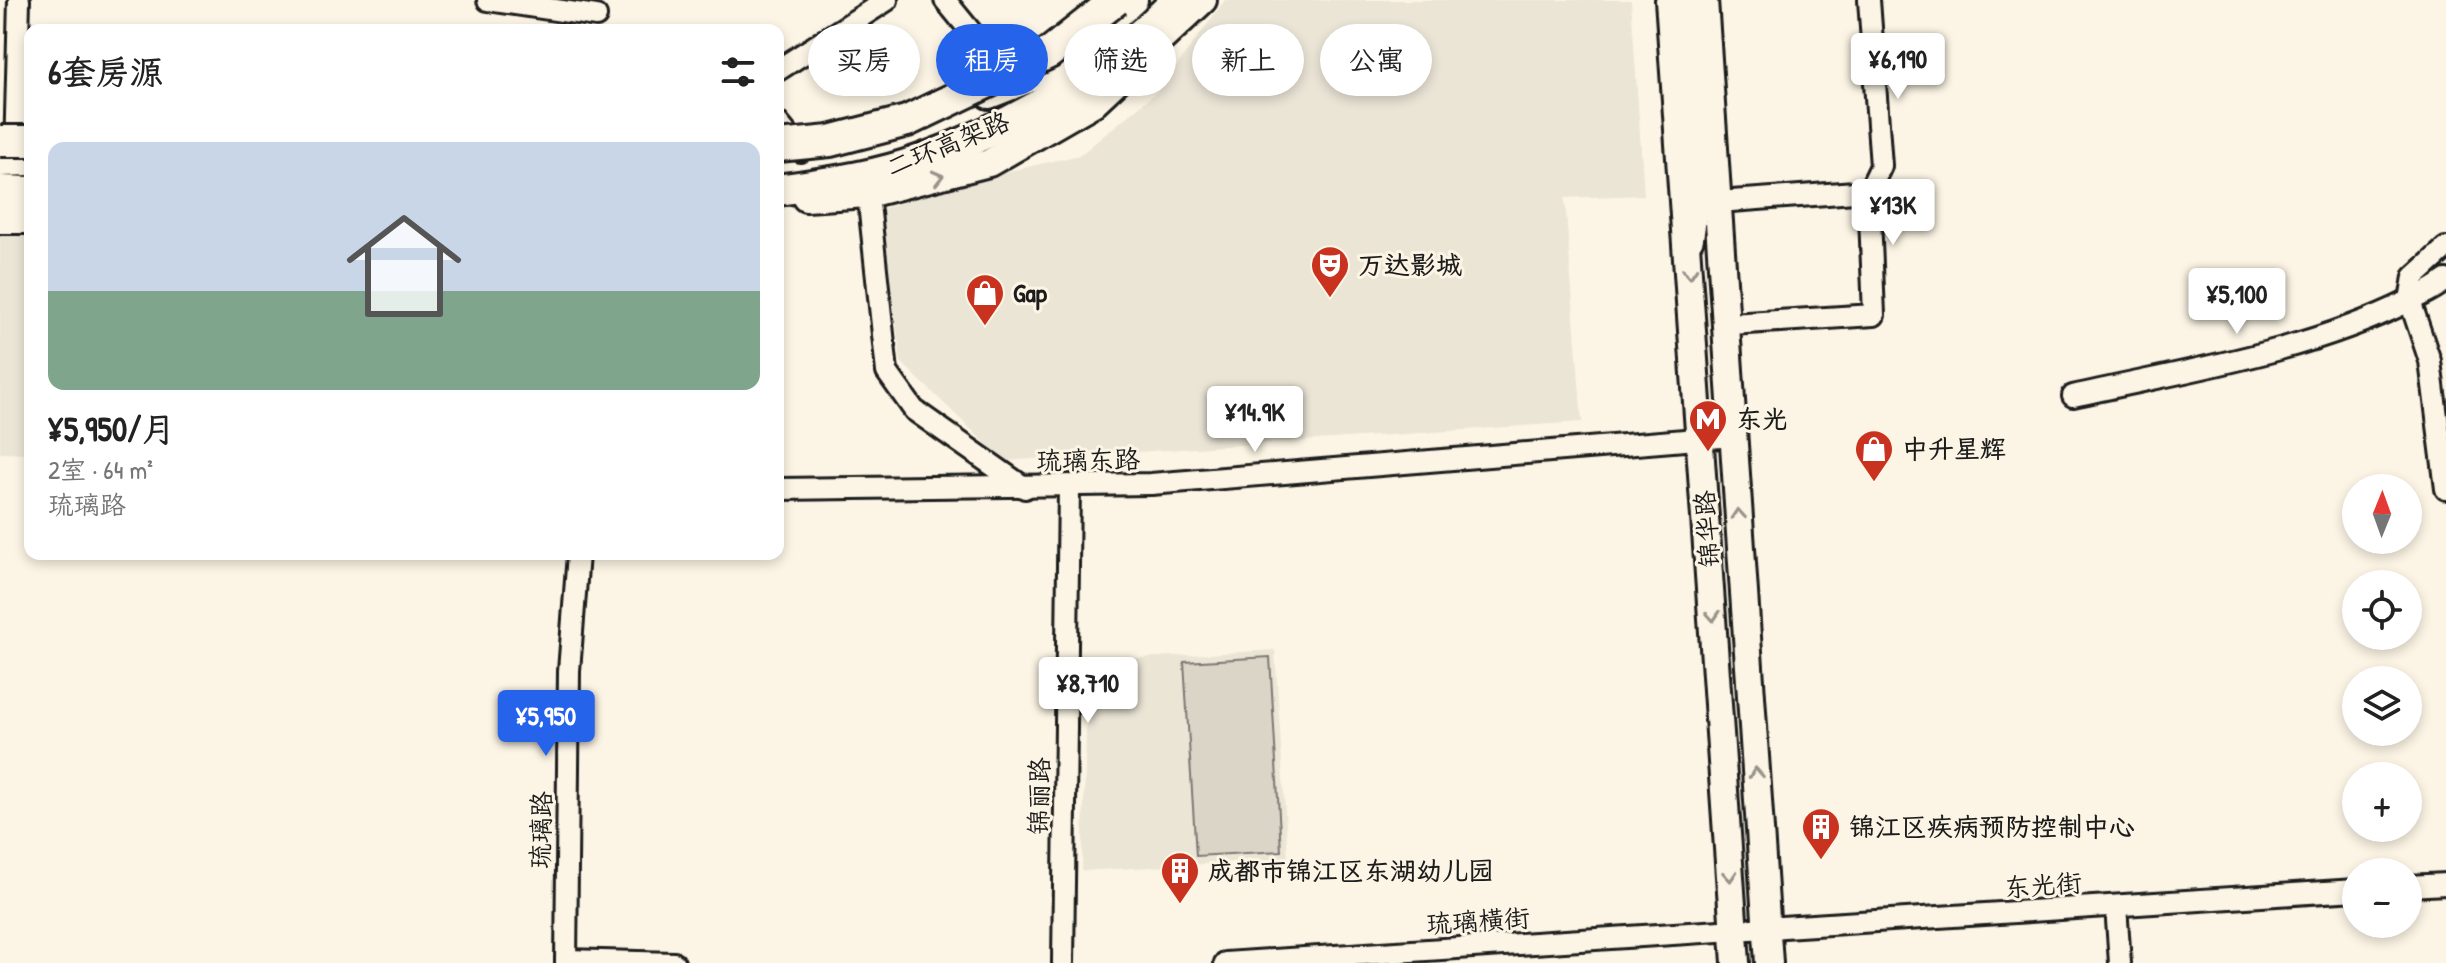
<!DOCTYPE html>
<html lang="zh">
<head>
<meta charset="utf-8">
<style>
	:root { --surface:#fff; --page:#f2f2f2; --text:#222; --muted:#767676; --accent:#2563eb }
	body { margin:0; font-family:"Patrick Hand","LXGW WenKai TC",sans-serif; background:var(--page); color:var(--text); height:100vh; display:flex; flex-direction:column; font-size:30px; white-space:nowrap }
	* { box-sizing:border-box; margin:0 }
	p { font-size:26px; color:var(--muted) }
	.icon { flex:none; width:44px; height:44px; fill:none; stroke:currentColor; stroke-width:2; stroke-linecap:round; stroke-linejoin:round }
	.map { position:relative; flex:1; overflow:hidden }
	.sheet { position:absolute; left:24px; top:24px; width:760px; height:536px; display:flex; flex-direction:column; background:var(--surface); border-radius:16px; box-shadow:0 4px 12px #0003 }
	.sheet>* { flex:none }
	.guide { position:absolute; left:808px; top:24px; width:760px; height:72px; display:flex; gap:16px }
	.needle { width:52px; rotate:1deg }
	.buttons { position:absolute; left:2342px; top:474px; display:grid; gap:16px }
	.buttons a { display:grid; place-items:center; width:80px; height:80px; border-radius:50%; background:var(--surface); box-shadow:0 4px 12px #0003; font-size:40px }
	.price { position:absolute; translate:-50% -68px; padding:0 18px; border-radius:8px; background:#fff; color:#222; font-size:26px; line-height:52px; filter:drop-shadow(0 2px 4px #0008) }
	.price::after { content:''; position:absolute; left:50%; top:48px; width:24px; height:18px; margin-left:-12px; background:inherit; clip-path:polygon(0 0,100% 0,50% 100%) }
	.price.active { background:var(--accent); color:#fff }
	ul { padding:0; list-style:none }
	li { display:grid; align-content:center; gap:16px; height:424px; padding:0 24px }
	li span { display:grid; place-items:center; height:248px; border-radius:16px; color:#555 }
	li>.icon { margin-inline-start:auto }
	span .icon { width:144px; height:144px; fill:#fffc; stroke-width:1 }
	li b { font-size:34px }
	h2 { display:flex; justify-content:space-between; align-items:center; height:96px; padding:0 24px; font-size:34px }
	.chip { padding:0 28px; border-radius:36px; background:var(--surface); box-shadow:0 4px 12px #0003; font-size:28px; line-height:72px }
	.chip.active { background:var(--accent); color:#fff }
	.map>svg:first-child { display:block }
	.built { fill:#ebe5d6 }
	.green { fill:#dbd5c8; stroke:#7c7872; stroke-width:2 }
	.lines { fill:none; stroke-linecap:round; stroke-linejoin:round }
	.minor-casing { stroke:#1c1c1c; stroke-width:26 }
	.major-casing { stroke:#1c1c1c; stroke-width:32 }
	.highway-casing { stroke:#1c1c1c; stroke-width:36 }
	.minor { stroke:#fcf5e5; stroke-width:20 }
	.major { stroke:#fcf5e5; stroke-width:26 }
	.highway { stroke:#fcf5e5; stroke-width:30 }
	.highway-bridge-casing { stroke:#1c1c1c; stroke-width:36; stroke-linecap:butt }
	.highway-bridge { stroke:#fcf5e5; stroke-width:30 }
	.oneway { stroke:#97938b }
	.labels { text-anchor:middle; stroke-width:6; stroke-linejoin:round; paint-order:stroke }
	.street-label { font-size:26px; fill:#1c1c1c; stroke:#fcf5e5 }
	.poi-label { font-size:26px; font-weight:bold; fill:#1c1c1c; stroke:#fcf5e5; text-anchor:start }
</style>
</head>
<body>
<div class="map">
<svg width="2446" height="963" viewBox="0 0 2446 963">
	<rect width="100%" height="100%" fill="#fcf5e5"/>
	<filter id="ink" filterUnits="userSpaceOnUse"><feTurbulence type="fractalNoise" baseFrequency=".0125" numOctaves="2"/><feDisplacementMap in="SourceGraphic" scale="16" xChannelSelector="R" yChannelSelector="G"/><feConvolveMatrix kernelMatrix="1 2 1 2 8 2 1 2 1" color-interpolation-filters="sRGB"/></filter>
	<g filter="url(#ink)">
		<g class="built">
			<path d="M1225,0H1631L1644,195L1565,198L1582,422L1004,461L901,362L881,209L987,176L1080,155L1159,90Z"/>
			<path d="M0,230L30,231V454L0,453Z"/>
			<path d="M1275,650L1288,859L1082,871L1088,661Z"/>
		</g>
		<path class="green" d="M1270,657L1281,851L1196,856L1184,662Z"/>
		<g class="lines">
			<defs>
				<g id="minor">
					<path d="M488,0L596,16"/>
					<path d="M945,0L1012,82"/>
					<path d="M1869,0L1881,166L1869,191"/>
					<path d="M778,70L887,0"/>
					<path d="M778,123L801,151"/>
					<path d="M15,154L19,0"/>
					<path d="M868,194L887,372L914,410L1025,488"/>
					<path d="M1718,202L1869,191L1874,315L1731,324"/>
					<path d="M2446,248L2414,277L2410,301L2430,361L2446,489"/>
					<path d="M2073,396C2184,371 2307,352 2409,301C2423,294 2434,290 2446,280"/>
					<path d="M778,489L1151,484L1733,436"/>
					<path d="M2408,886L2446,884"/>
					<path d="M2116,906L2120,963"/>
					<path d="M566,960L674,963"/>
					<path d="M566,963L569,671L578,554"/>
					<path d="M1063,963L1069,487"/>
					<path d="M1225,963L2356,890"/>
				</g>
				<g id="major">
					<path d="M1669,0L1736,963"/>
					<path d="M1704,0L1769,963"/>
					<path d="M989,95L1062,66L1134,0"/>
					<path d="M806,198L868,194L989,163L1093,103L1203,0"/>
				</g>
				<g id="highway">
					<path d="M0,161L30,160"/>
					<path d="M778,190C826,183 875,177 921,160C1014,126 1108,72 1177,0"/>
					<path d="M0,191L30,192"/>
					<path d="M0,218H30"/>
					<path d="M1688,238L1699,165L1689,0"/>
				</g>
			</defs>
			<use href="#minor" class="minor-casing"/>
			<use href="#major" class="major-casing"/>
			<use href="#highway" class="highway-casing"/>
			<use href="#minor" class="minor"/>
			<use href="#major" class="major"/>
			<use href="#highway" class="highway"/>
			<defs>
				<g id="highway-bridge">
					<path d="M0,141H30"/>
					<path d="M778,146L830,141L907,121L1049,53L1116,0"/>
				</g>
			</defs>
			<use href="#highway-bridge" class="highway-bridge-casing"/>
			<use href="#highway-bridge" class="highway-bridge"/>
		</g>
		<defs><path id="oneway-chevron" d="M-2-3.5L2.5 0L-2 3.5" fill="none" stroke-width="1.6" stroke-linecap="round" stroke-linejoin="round" transform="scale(2)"/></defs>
		<g class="oneway">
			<use href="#oneway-chevron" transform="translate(938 177) rotate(-14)"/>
			<use href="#oneway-chevron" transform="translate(1690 273) rotate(86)"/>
			<use href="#oneway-chevron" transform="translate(1738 514) rotate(-94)"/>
			<use href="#oneway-chevron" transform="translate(1713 616) rotate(86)"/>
			<use href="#oneway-chevron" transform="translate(1756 773) rotate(-94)"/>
			<use href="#oneway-chevron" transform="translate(1730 876) rotate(86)"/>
		</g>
	</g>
	<defs>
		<symbol id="theatre-pin" viewBox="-11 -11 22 30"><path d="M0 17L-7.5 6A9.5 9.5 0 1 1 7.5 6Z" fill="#c8321e" stroke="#fcf5e5"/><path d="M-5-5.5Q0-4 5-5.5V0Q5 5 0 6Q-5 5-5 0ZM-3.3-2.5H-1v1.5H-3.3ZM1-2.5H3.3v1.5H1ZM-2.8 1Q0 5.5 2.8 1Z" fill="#fff"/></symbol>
		<symbol id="shop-pin" viewBox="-11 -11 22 30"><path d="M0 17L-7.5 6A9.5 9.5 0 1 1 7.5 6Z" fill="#c8321e" stroke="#fcf5e5"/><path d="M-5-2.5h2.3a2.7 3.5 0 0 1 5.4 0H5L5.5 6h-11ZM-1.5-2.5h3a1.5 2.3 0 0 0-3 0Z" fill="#fff"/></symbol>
		<symbol id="metro-pin" viewBox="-11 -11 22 30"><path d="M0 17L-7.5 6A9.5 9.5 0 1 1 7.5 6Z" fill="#c8321e" stroke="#fcf5e5"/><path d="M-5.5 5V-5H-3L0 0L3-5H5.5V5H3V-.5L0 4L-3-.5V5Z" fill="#fff"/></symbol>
		<symbol id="building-pin" viewBox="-11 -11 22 30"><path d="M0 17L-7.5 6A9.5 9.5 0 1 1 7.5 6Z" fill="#c8321e" stroke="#fcf5e5"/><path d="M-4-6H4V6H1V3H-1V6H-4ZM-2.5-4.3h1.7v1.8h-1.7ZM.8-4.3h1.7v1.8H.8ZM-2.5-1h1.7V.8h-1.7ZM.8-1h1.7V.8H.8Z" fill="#fff"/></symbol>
	</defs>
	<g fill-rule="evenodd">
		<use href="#theatre-pin" x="1308" y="243" width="44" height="60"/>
		<use href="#shop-pin" x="963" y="271" width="44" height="60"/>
		<use href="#metro-pin" x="1686" y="397" width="44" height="60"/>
		<use href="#shop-pin" x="1852" y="427" width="44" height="60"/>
		<use href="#building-pin" x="1799" y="805" width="44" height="60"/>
		<use href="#building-pin" x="1158" y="849" width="44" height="60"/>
	</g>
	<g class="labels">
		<g class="street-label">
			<text transform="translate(948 144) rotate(-22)" y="9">二环高架路</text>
			<text transform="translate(1088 460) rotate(-1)" y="9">琉璃东路</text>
			<text transform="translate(1707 529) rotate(-94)" y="9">锦华路</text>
			<text transform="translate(1039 796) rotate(-89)" y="9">锦丽路</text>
			<text transform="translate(541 830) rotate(-89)" y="9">琉璃路</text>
			<text transform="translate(2043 885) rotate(-4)" y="9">东光街</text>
			<text transform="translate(1478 921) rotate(-4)" y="9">琉璃横街</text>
		</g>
		<g class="poi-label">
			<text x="1358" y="274">万达影城</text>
			<text x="1013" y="302">Gap</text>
			<text x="1736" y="428">东光</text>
			<text x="1902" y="458">中升星辉</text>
			<text x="1849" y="836">锦江区疾病预防控制中心</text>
			<text x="1208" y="880">成都市锦江区东湖幼儿园</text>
		</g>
	</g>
</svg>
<div class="buttons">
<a><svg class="needle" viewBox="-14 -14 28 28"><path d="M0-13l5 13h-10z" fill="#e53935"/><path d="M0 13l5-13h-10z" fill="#767676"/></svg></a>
<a><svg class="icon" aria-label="locate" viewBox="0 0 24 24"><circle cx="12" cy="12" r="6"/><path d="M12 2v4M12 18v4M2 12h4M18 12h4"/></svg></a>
<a><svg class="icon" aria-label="layers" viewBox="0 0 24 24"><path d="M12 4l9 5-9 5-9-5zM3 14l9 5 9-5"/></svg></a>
<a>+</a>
<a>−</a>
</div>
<b class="price" style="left:1898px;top:101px">¥6,190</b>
<b class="price" style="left:1893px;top:247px">¥13K</b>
<b class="price" style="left:2237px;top:336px">¥5,100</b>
<b class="price" style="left:1255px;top:454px">¥14.9K</b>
<b class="price" style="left:1088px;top:725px">¥8,710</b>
<b class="price active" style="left:546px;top:758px">¥5,950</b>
<div class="guide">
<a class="chip">买房</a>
<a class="chip active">租房</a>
<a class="chip">筛选</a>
<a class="chip">新上</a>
<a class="chip">公寓</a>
</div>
<section class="sheet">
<h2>6套房源<svg class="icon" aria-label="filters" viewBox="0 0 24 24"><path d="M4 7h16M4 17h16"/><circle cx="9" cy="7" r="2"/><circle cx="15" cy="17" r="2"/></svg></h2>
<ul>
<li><span style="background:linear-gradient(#c9d6e8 60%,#7fa58c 0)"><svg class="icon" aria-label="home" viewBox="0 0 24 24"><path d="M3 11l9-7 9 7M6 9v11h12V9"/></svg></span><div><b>¥5,950/月</b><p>2室 · 64 m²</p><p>琉璃路</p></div></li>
</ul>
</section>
</div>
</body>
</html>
